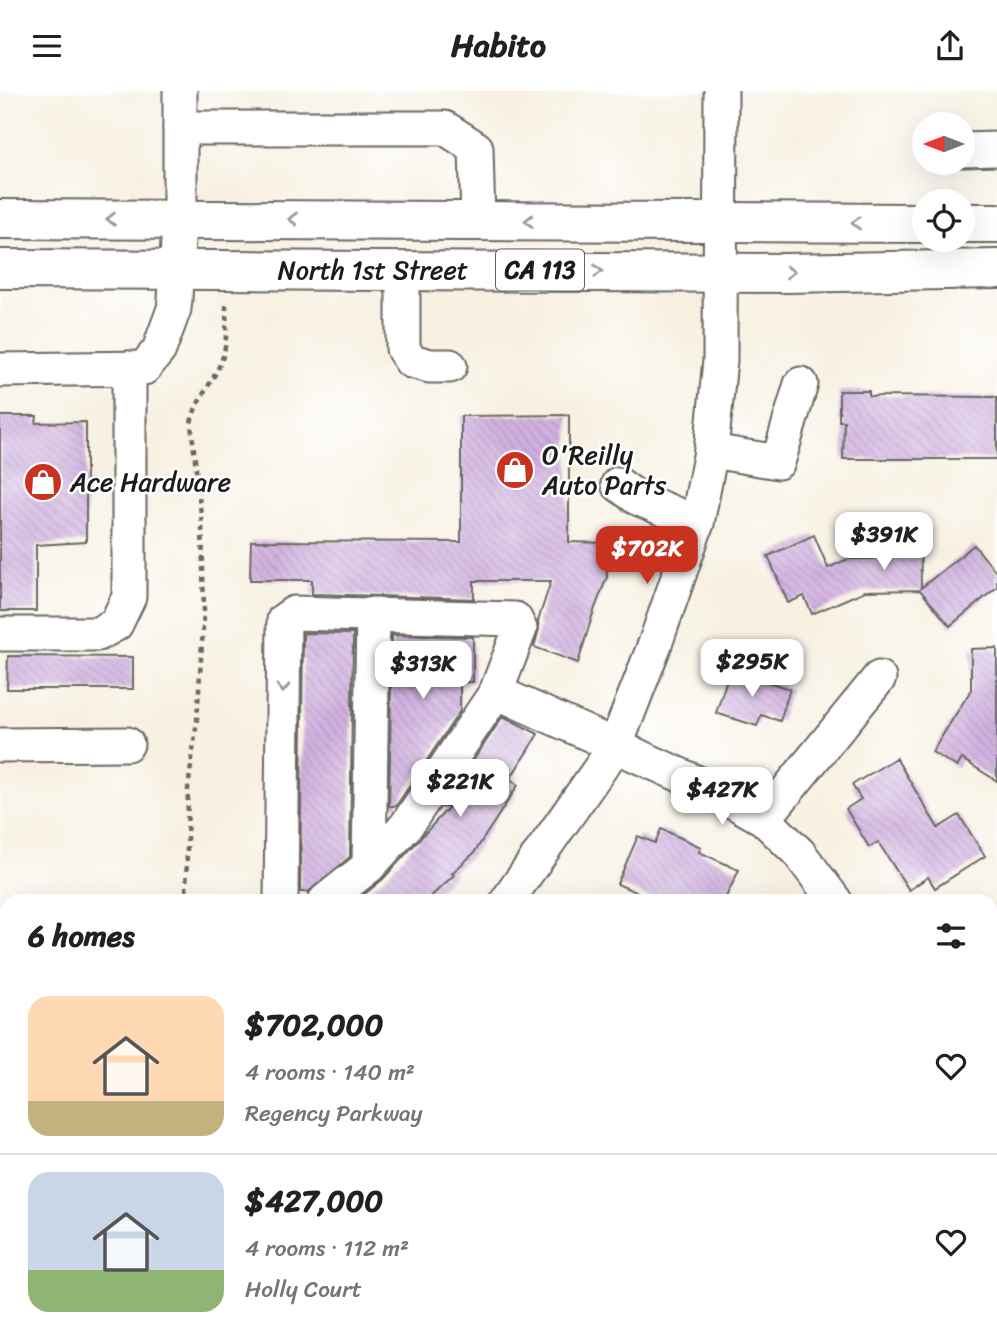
<!DOCTYPE html>
<html lang="en">
<head>
<meta charset="utf-8">
<style>
	:root { --surface:#fff; --page:#f6f6f6; --text:#202124; --muted:#757577; --line:#e0e0e0; --accent:#c8321e }
	body { margin:0; font-family:Sriracha,sans-serif; background:var(--page); color:var(--text); height:100vh; display:flex; flex-direction:column; font-size:26px; white-space:nowrap }
	* { box-sizing:border-box; margin:0 }
	p { font-size:23px; color:var(--muted) }
	.icon { flex:none; width:38px; height:38px; fill:none; stroke:currentColor; stroke-width:2; stroke-linecap:round; stroke-linejoin:round }
	.map { position:relative; flex:1; overflow:hidden }
	.sheet { position:absolute; left:0px; top:803px; width:998px; height:450px; display:flex; flex-direction:column; background:var(--surface); border-radius:21px 21px 0 0; box-shadow:0 7px 28px #0002 }
	.sheet>* { flex:none }
	.needle { width:46px; rotate:270deg }
	.tools { position:absolute; left:912px; top:21px; display:grid; gap:14px }
	.tools a { display:grid; place-items:center; width:63px; height:63px; border-radius:50%; background:var(--surface); box-shadow:0 7px 28px #0002; font-size:35px }
	.price { position:absolute; translate:-50% -60px; padding:0 16px; border-radius:14px; background:#fff; color:#222; font-size:23px; line-height:46px; filter:drop-shadow(0 2px 4px #0008) }
	.price::after { content:''; position:absolute; left:50%; top:42px; width:21px; height:16px; margin-left:-10px; background:inherit; clip-path:polygon(0 0,100% 0,50% 100%) }
	.price.current { background:var(--accent); color:#fff }
	ul { padding:0; list-style:none }
	li { display:flex; align-items:center; gap:21px; height:175px; padding:0 28px }
	li+li { border-top:2px solid var(--line) }
	li span { display:grid; place-items:center; flex:none; width:196px; height:140px; border-radius:21px; color:#555 }
	li>.icon { margin-inline-start:auto }
	span .icon { width:84px; height:84px; fill:#fffc; stroke-width:1 }
	li b { font-size:30px }
	h2 { display:flex; justify-content:space-between; align-items:center; height:84px; padding:0 28px; font-size:30px }
	header { display:flex; justify-content:space-between; align-items:center; height:91px; padding:0 28px; background:var(--surface); font-size:32px; font-weight:700 }
	.map>svg:first-child { display:block }
	.building { fill:url(#building-back-hatch) }
	.lines { fill:none; stroke-linecap:round; stroke-linejoin:round }
	.minor-casing { stroke:#696762; stroke-width:37 }
	.major-casing { stroke:#696762; stroke-width:42 }
	.path { stroke:#696762; stroke-width:4.5; stroke-dasharray:5 5; stroke-linecap:butt }
	.minor { stroke:#fff; stroke-width:33 }
	.major { stroke:#fff; stroke-width:38 }
	.oneway { stroke:#999 }
	.labels { text-anchor:middle; stroke-width:5; stroke-linejoin:round; paint-order:stroke }
	.shield { fill:#fff; stroke:#606060; stroke-width:2 }
	.shield-label { font-size:24px; font-weight:bold; fill:#1c1c1c }
	.street-label { font-size:26px; fill:#1c1c1c; stroke:#fff }
	.poi-label { font-size:26px; fill:#1c1c1c; stroke:#fff; text-anchor:start }
</style>
</head>
<body>
<header><svg class="icon" aria-label="menu" viewBox="0 0 24 24"><path d="M4 6h16M4 12h16M4 18h16"/></svg>Habito<svg class="icon" aria-label="share" viewBox="0 0 24 24"><path d="M12 15V3M7 8l5-5 5 5M5 13v7h14v-7"/></svg></header>
<div class="map">
<svg width="997" height="1252" viewBox="0 0 997 1252">
	<defs>
		<pattern id="building-back-hatch" width="6" height="6" patternUnits="userSpaceOnUse" patternTransform="scale(1.75)"><rect width="6" height="6" fill="#d0b0df"/><path d="M-1 5l2 2M0 0l6 6M5-1l2 2" fill="none" stroke="#b297bf"/></pattern>
	</defs>
	<rect width="100%" height="100%" fill="#fff"/>
	<filter id="ink" filterUnits="userSpaceOnUse"><feTurbulence type="fractalNoise" baseFrequency=".0143" numOctaves="2"/><feDisplacementMap in="SourceGraphic" scale="14" xChannelSelector="R" yChannelSelector="G"/><feConvolveMatrix kernelMatrix="1 2 1 2 8 2 1 2 1" color-interpolation-filters="sRGB"/></filter>
	<filter id="wash" filterUnits="userSpaceOnUse"><feTurbulence type="fractalNoise" baseFrequency=".00686" numOctaves="4" result="noise"/><feDisplacementMap in="SourceGraphic" scale="28" xChannelSelector="R" yChannelSelector="G"/><feGaussianBlur stdDeviation="1.57" result="paint"/><feColorMatrix in="noise" values="0 0 0 0 0 0 0 0 0 0 0 0 0 0 0 0 0 1.4 0 .05"/><feComposite in="paint" operator="in"/></filter>
	<g filter="url(#wash)">
		<rect width="100%" height="100%" fill="#f8f1e3"/>
		<g id="blocks">
			<g class="building">
				<path d="M839,300H869V305L997,306V368H843L844,330H839Z"/>
				<path d="M569,324V451L606,452L607,486L593,522L578,572L534,556L539,538L538,530L551,490H474V508L312,503V489H250L251,450L461,451V325Z"/>
				<path d="M0,325H37L36,332L86,331V451L36,454V520H0Z"/>
				<path d="M920,428L921,497L974,454L997,482V496L950,535L920,499L865,500L812,523L804,505L788,512L768,465L814,444L828,477L848,468H873V429Z"/>
				<path d="M303,542L353,543L350,766L308,801H300Z"/>
				<path d="M392,544L473,546V591H460V620L396,715H389Z"/>
				<path d="M997,557V690L962,668L957,676L932,661L971,599V558Z"/>
				<path d="M8,565L133,566V598H7Z"/>
				<path d="M730,579L790,598L780,630L761,624L757,635L716,622Z"/>
				<path d="M503,625L538,643L510,688L518,694L474,762L452,782L454,784L426,810H356L383,788L449,716H442Z"/>
				<path d="M896,667L938,737L959,724L985,765L935,797L928,786L909,799L878,751L869,756L846,718L861,708L852,694Z"/>
				<path d="M661,738L701,756L699,761L739,779L724,810H657L617,793L638,745L655,752Z"/>
			</g>
		</g>
	</g>
	<g filter="url(#ink)">
		<use href="#blocks" fill-opacity="0" stroke="#696762" stroke-width="2"/>
		<g class="lines">
			<defs>
				<g id="minor">
					<path d="M180,37H445L476,57L478,130"/>
					<path d="M962,59L997,58"/>
					<path d="M403,179V258L411,270L430,275H450"/>
					<path d="M0,279L144,277L159,259L174,218L175,208L180,108V0"/>
					<path d="M711,360L778,371L801,293"/>
					<path d="M618,393L637,407L697,432"/>
					<path d="M0,543H98L116,533L129,506V277"/>
					<path d="M0,654L127,653"/>
					<path d="M764,728L879,587"/>
					<path d="M369,775L373,523"/>
					<path d="M281,810L284,529L294,522L515,528L520,538L496,601"/>
					<path d="M325,810L369,775L406,735L496,601L711,698L764,728L799,762L835,810"/>
					<path d="M507,810L615,656L655,553L697,432L711,360L720,269L721,0"/>
					<path d="M0,1084L7,1082"/>
					<path d="M622,1246L631,1252"/>
					<path d="M446,1252L450,1246"/>
				</g>
				<g id="major">
					<path d="M0,128L924,132"/>
					<path d="M962,132H997"/>
					<path d="M0,178L786,182L997,178"/>
				</g>
			</defs>
			<use href="#minor" class="minor-casing"/>
			<use href="#major" class="major-casing"/>
			<g class="path">
				<path d="M186,810L188,698L197,629L204,521L202,433L191,332C196,308 214,291 222,268C228,251 226,229 226,212"/>
				<path d="M186,1252L188,1246"/>
			</g>
			<use href="#minor" class="minor"/>
			<use href="#major" class="major"/>
		</g>
		<defs><path id="oneway-chevron" d="M-2-3.5L2.5 0L-2 3.5" fill="none" stroke-width="1.6" stroke-linecap="round" stroke-linejoin="round" transform="scale(1.75)"/></defs>
		<g class="oneway">
			<use href="#oneway-chevron" transform="translate(111 128) rotate(180)"/>
			<use href="#oneway-chevron" transform="translate(293 128) rotate(-180)"/>
			<use href="#oneway-chevron" transform="translate(529 130) rotate(-180)"/>
			<use href="#oneway-chevron" transform="translate(856 132) rotate(180)"/>
			<use href="#oneway-chevron" transform="translate(598 180)"/>
			<use href="#oneway-chevron" transform="translate(790 181)"/>
			<use href="#oneway-chevron" transform="translate(283 597) rotate(91)"/>
		</g>
	</g>
	<defs>
		<symbol id="shop-disc" viewBox="-11 -11 22 22"><circle r="9.5" fill="#c8321e" stroke="#fff"/><path d="M-5-2.5h2.3a2.7 3.5 0 0 1 5.4 0H5L5.5 6h-11ZM-1.5-2.5h3a1.5 2.3 0 0 0-3 0Z" fill="#fff"/></symbol>
	</defs>
	<g fill-rule="evenodd">
		<use href="#shop-disc" x="493" y="357" width="44" height="44"/>
		<use href="#shop-disc" x="21" y="369" width="44" height="44"/>
	</g>
	<g class="labels">
		<rect class="shield" x="496" y="158.5" width="88" height="41" rx="5"/>
		<g class="shield-label">
			<text x="540" y="187">CA 113</text>
		</g>
		<g class="street-label">
			<text x="373" y="188">North 1st Street</text>
		</g>
		<g class="poi-label">
			<text x="542" y="373">O'Reilly<tspan x="542" dy="30">Auto Parts</tspan></text>
			<text x="70" y="400">Ace Hardware</text>
		</g>
	</g>
</svg>
<div class="tools">
<a><svg class="needle" viewBox="-14 -14 28 28"><path d="M0-13l5 13h-10z" fill="#e53935"/><path d="M0 13l5-13h-10z" fill="#757577"/></svg></a>
<a><svg class="icon" aria-label="locate" viewBox="0 0 24 24"><circle cx="12" cy="12" r="6"/><path d="M12 2v4M12 18v4M2 12h4M18 12h4"/></svg></a>
</div>
<b class="price" style="left:884px;top:481px">$391K</b>
<b class="price current" style="left:647px;top:495px">$702K</b>
<b class="price" style="left:752px;top:608px">$295K</b>
<b class="price" style="left:423px;top:610px">$313K</b>
<b class="price" style="left:460px;top:728px">$221K</b>
<b class="price" style="left:722px;top:736px">$427K</b>
<section class="sheet">
<h2>6 homes<svg class="icon" aria-label="filters" viewBox="0 0 24 24"><path d="M4 7h16M4 17h16"/><circle cx="9" cy="7" r="2"/><circle cx="15" cy="17" r="2"/></svg></h2>
<ul>
<li><span style="background:linear-gradient(#ffd9b3 75%,#c2b280 0)"><svg class="icon" aria-label="home" viewBox="0 0 24 24"><path d="M3 11l9-7 9 7M6 9v11h12V9"/></svg></span><div><b>$702,000</b><p>4 rooms · 140 m²</p><p>Regency Parkway</p></div><svg class="icon" aria-label="heart" viewBox="0 0 24 24"><path d="M12 20l-8-8c-3-5 5-10 8-4 3-6 11-1 8 4z"/></svg></li>
<li><span style="background:linear-gradient(#c9d6e8 70%,#8fb573 0)"><svg class="icon" aria-label="home" viewBox="0 0 24 24"><path d="M3 11l9-7 9 7M6 9v11h12V9"/></svg></span><div><b>$427,000</b><p>4 rooms · 112 m²</p><p>Holly Court</p></div><svg class="icon" aria-label="heart" viewBox="0 0 24 24"><path d="M12 20l-8-8c-3-5 5-10 8-4 3-6 11-1 8 4z"/></svg></li>
</ul>
</section>
</div>
</body>
</html>
